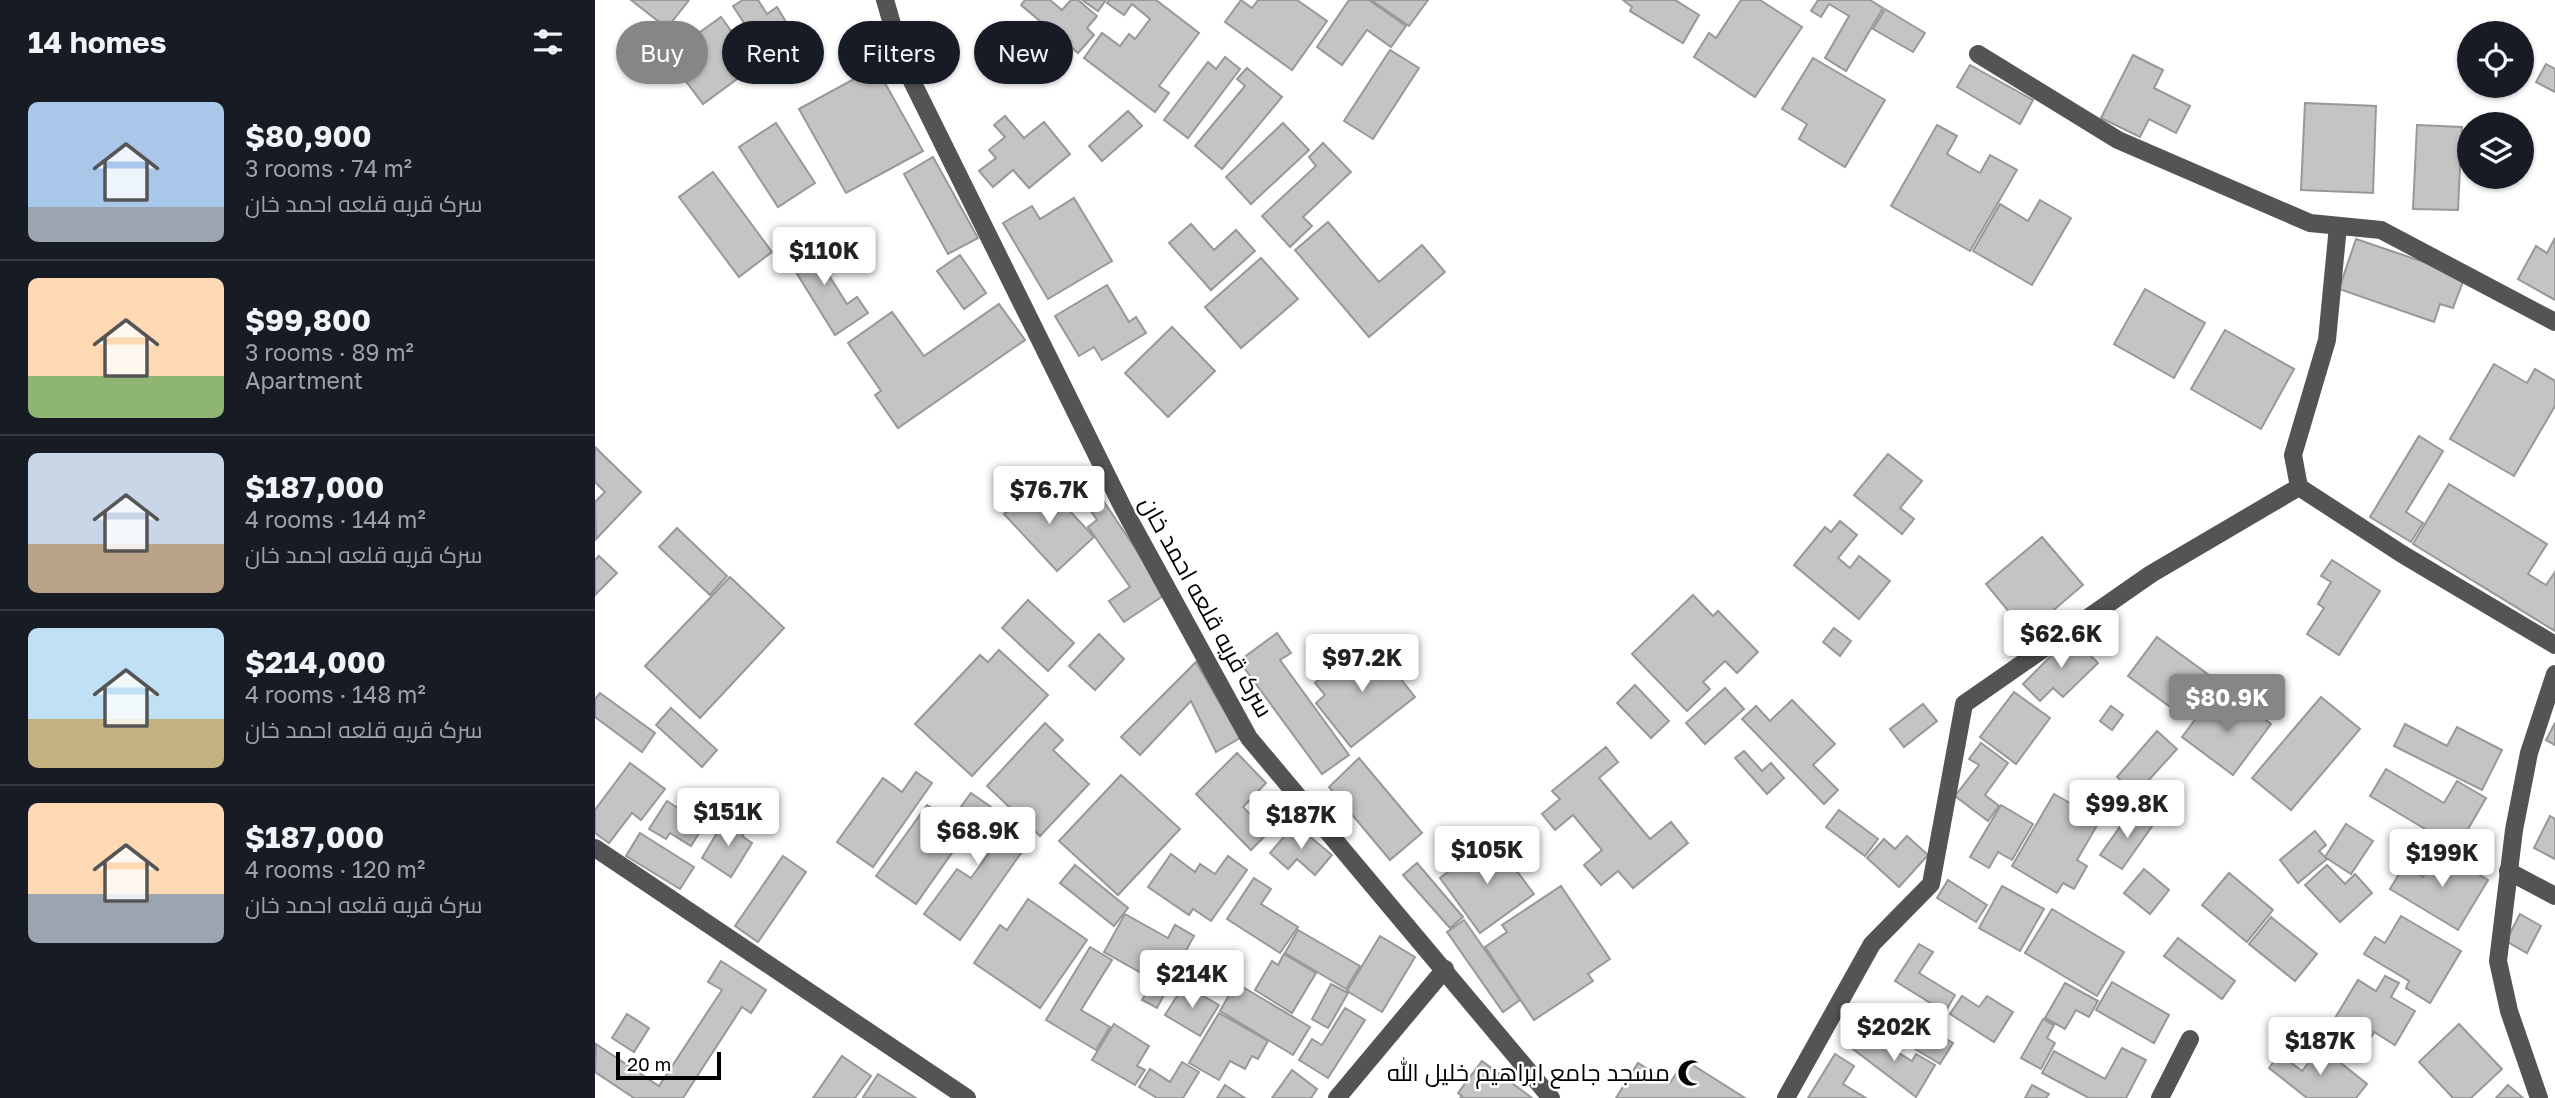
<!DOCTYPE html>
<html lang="en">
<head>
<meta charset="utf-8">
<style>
	:root { --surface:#171b24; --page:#242831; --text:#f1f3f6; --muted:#9ea1a6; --line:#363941; --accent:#858687 }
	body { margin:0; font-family:"Golos Text",Cairo,sans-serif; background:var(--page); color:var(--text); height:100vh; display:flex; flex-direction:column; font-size:26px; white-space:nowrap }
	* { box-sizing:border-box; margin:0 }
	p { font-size:23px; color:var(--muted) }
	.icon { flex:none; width:38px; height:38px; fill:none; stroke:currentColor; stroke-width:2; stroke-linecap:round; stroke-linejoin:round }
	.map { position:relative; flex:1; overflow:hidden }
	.details { display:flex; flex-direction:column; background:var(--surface); width:595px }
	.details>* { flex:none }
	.guide { position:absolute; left:21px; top:21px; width:665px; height:63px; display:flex; gap:14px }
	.tools { position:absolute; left:1862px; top:21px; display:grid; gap:14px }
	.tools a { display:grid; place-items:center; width:77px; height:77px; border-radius:50%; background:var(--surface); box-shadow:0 2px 5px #0004; font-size:35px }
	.scale { position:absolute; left:21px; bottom:18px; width:105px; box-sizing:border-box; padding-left:7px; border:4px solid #000; border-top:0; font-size:19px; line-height:24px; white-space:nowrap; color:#000; -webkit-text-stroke:5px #fff; paint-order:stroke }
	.price { position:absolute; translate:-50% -60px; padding:0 16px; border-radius:7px; background:#fff; color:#222; font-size:23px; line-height:46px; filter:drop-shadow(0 2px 4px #0008) }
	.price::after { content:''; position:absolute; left:50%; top:42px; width:21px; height:16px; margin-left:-10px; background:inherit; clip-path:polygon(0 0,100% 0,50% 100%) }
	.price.on { background:var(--accent); color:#fff }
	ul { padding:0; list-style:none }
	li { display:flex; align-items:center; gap:21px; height:175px; padding:0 28px }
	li+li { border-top:2px solid var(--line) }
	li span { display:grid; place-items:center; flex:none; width:196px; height:140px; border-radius:10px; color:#555 }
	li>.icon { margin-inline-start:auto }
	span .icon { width:84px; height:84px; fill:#fffc; stroke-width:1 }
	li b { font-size:30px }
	h2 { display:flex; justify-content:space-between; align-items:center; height:84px; padding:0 28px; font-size:30px }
	.chip { padding:0 24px; border-radius:32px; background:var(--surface); box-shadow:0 2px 5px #0004; font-size:24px; line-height:63px }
	.chip.on { background:var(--accent); color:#fff }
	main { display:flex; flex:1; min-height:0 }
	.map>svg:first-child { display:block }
	.building { fill:#c4c4c4; stroke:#989898; stroke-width:2 }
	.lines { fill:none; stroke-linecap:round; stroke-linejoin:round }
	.minor { stroke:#545454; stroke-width:18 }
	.labels { text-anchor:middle; stroke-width:5; stroke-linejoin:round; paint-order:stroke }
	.street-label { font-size:24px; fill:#000; stroke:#fff }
	.poi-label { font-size:24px; fill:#000; stroke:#fff; text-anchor:end }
</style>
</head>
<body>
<main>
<section class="details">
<h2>14 homes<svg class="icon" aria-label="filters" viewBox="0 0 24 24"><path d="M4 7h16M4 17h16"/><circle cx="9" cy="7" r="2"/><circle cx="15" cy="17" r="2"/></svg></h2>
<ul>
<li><span style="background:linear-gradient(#a9c7e8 75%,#9aa5b1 0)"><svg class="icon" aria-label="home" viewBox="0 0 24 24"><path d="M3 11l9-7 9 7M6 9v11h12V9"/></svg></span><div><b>$80,900</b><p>3 rooms · 74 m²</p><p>سرک قریه قلعه احمد خان</p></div></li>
<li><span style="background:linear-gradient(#ffd9b3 70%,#8fb573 0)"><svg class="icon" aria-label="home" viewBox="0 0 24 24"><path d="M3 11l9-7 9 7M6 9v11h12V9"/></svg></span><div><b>$99,800</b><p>3 rooms · 89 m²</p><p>Apartment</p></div></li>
<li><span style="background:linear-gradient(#c9d6e8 65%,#b9a48a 0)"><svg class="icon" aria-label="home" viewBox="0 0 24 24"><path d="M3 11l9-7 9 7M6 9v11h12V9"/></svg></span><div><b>$187,000</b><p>4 rooms · 144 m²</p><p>سرک قریه قلعه احمد خان</p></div></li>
<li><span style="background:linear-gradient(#bfe0f5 65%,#c2b280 0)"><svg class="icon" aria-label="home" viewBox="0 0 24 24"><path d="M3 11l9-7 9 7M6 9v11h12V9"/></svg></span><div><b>$214,000</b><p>4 rooms · 148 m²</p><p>سرک قریه قلعه احمد خان</p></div></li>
<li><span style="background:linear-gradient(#ffd9b3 65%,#9aa5b1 0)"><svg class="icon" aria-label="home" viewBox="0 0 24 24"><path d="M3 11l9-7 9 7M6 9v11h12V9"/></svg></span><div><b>$187,000</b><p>4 rooms · 120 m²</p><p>سرک قریه قلعه احمد خان</p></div></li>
</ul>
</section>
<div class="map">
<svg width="1960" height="1098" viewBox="0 0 1960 1098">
	<rect width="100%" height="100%" fill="#fff"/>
	<g class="building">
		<path d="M36,0H94L72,28Z"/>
		<path d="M148,0H163L172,14L182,7L194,27L164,46L138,6Z"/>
		<path d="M430,0H455L467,10L476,0H483L502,16L492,28L499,35L483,53L426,5Z"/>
		<path d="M487,0H511L503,11Z"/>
		<path d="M514,0H561L604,33L564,86L574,93L560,112L489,58L507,33L525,46L534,34L540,39L555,19L537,4L529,15L512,3Z"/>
		<path d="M646,0L657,8L663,0H702L732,21L697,70L630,22Z"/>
		<path d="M754,0H774L811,26L796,47L772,30L747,65L722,47Z"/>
		<path d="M776,0H833L814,26Z"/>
		<path d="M1028,0H1080L1104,15L1088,43L1035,11L1037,7Z"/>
		<path d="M1146,0H1165L1207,27L1160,97L1099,57L1114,33L1121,38Z"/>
		<path d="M1223,0H1275L1288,8L1251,71L1230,58L1254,16L1234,4L1226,17L1216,11Z"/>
		<path d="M1290,9L1330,33L1318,52L1278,29Z"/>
		<path d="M126,17L161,65L108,104L66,48L88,31L94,40Z"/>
		<path d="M795,50L824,68L778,139L749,121Z"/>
		<path d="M1538,55L1568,70L1559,88L1595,106L1581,133L1554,119L1545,137L1506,118Z"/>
		<path d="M630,57L645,69L593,138L569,120L613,62L621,69Z"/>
		<path d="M1218,58L1290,100L1250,167L1204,139L1212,124L1187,109Z"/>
		<path d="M1951,64L1960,69V92L1941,82Z"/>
		<path d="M1375,65L1438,100L1425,124L1362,87Z"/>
		<path d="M281,67L328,151L251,193L204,109Z"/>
		<path d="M652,68L687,97L627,169L600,146L650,86L642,79Z"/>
		<path d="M1710,103L1781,106L1778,193L1706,190Z"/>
		<path d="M533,111L547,126L507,161L494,146Z"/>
		<path d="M410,116L429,138L449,122L475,154L434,188L418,170L398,187L384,171L401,158L394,150L410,137L399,125Z"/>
		<path d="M181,123L220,183L183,207L144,147Z"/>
		<path d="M688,123L714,150L656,204L631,177Z"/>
		<path d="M1342,125L1362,136L1352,154L1385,173L1395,155L1422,170L1375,251L1296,206Z"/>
		<path d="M1822,125L1867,127L1863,210L1818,209Z"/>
		<path d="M728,143L756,172L708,217L717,226L695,247L667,216L721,166L714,157Z"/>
		<path d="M338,157L383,238L353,254L309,174Z"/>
		<path d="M118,172L177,252L144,277L84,197Z"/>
		<path d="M479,198L517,261L453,299L408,223L437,206L445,219Z"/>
		<path d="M1445,200L1476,218L1437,285L1378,251L1405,204L1433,221Z"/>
		<path d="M733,222L784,282L827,245L850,272L774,337L700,250Z"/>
		<path d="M596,224L619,250L641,230L660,251L616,290L574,243Z"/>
		<path d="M223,236L233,251L223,258L252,304L262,297L273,313L240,335L191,256Z"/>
		<path d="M1960,238V300L1923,279L1941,246L1952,253Z"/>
		<path d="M1761,239L1870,276L1858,308L1845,304L1839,322L1744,289Z"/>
		<path d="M365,255L391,293L369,309L342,271Z"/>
		<path d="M666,258L703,299L646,348L610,307Z"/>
		<path d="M512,285L534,322L541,317L551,333L507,360L499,347L484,356L460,316Z"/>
		<path d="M1550,289L1610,323L1579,378L1519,344Z"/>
		<path d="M404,304L430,340L303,428L280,395L286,391L253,343L297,312L329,356Z"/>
		<path d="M577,327L620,371L573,417L530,373Z"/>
		<path d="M1630,330L1699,369L1666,429L1596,389Z"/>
		<path d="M1899,364L1932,383L1940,369L1960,381V406L1919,476L1855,439Z"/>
		<path d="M1824,436L1848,451L1811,512L1828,523L1816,542L1775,517Z"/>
		<path d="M0,447L46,492L1,539L0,502L10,492L0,482Z"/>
		<path d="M1293,454L1327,481L1305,508L1319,519L1307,534L1259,495Z"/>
		<path d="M446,480L499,537L462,571L409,514Z"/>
		<path d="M1854,484L1952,544L1933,574L1951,585L1960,572V631L1818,544Z"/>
		<path d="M501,490L571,594L529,622L514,601L535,587L493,527L502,520L488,499Z"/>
		<path d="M1245,521L1262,535L1243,558L1255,568L1264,556L1295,581L1264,619L1199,565L1230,527L1236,532Z"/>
		<path d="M82,528L132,576L115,595L64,547Z"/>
		<path d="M1447,537L1488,585L1454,614L1462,623L1439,642L1391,584Z"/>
		<path d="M4,556L22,573L0,595V560Z"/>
		<path d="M1737,560L1785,591L1744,655L1712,634L1729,608L1723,604L1736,582L1726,576Z"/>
		<path d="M135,577L189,628L105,718L50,666Z"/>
		<path d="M1098,595L1118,616L1123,611L1163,652L1142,673L1130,661L1108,682L1115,689L1092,711L1037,654Z"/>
		<path d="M433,600L479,643L453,671L407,628Z"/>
		<path d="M1239,628L1256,641L1245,656L1228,642Z"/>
		<path d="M682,633L696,653L685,660L754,755L727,774L644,661Z"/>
		<path d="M504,634L529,659L500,690L474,666Z"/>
		<path d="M1476,636L1503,663L1468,697L1458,688L1445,701L1428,684Z"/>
		<path d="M1562,637L1618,678L1589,717L1533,676Z"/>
		<path d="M775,640L820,697L756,747L721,703L730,695L720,683Z"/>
		<path d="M404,650L453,695L377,776L320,724L385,655L393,662Z"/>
		<path d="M601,662L645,738L621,752L596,701L545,755L526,737Z"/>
		<path d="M1040,685L1074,721L1056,738L1022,703Z"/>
		<path d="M1130,688L1149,709L1110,744L1091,723Z"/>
		<path d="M1419,692L1455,718L1421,764L1385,737Z"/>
		<path d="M5,693L60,733L47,752L0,717V699Z"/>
		<path d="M1641,697L1676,724L1638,775L1587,737L1611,705L1627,716Z"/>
		<path d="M1726,697L1765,729L1696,810L1657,778Z"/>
		<path d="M1197,700L1240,744L1218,765L1243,790L1229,804L1147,719L1161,706L1175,721Z"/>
		<path d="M1328,704L1342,721L1309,747L1295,729Z"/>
		<path d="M1516,706L1528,715L1517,730L1505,721Z"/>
		<path d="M76,708L122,750L107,767L61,725Z"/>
		<path d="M450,723L468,740L458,750L494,784L445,836L392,786Z"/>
		<path d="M1960,723V745L1951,740Z"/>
		<path d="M1810,724L1852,746L1862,727L1907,750L1887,790L1799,746Z"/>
		<path d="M1562,731L1582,749L1541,794L1522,777Z"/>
		<path d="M1386,743L1413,763L1390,795L1404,806L1393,821L1360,796L1384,765L1374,759Z"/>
		<path d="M1011,747L1023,762L1004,778L1055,839L1076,822L1093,843L1038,888L1023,871L1006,885L989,865L1007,850L978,815L960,830L947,814L965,799L957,791Z"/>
		<path d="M1149,751L1167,771L1176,763L1189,778L1172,794L1140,758Z"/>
		<path d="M642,753L671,783L648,807L673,833L656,850L601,794Z"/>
		<path d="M764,758L827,833L795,860L734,787Z"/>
		<path d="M35,763L70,789L46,820L37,813L14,843L0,833V810Z"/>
		<path d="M1791,769L1849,803L1862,781L1891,798L1862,848L1775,796Z"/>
		<path d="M321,772L337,783L278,867L242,842L288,778L307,792Z"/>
		<path d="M526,775L585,829L523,895L464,841Z"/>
		<path d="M376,793L438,836L365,940L329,914L362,869L376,878L399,846L358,818Z"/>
		<path d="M1459,794L1505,820L1482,860L1492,866L1479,889L1468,883L1462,893L1417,866Z"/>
		<path d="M72,801L109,825L96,846L75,833L71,839L54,829Z"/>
		<path d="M332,805L373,830L321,904L281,876Z"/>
		<path d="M1406,805L1438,824L1417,860L1403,852L1394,868L1375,857Z"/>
		<path d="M1244,810L1283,839L1270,856L1231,827Z"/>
		<path d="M1537,810L1558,825L1527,869L1505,855Z"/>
		<path d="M1955,816L1960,819V859L1939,848Z"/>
		<path d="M131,818L151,830L147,836L157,843L136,877L107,858Z"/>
		<path d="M700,824L737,855L720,875L702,859L693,869L675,853Z"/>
		<path d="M1751,824L1778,841L1756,874L1730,857Z"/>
		<path d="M1720,831L1731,845L1724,851L1732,859L1703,883L1685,860Z"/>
		<path d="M45,833L99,867L85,889L31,856Z"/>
		<path d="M1312,836L1333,855L1304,887L1272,858L1289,839L1300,849Z"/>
		<path d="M898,839L939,894L885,933L845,878Z"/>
		<path d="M1844,851L1893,880L1863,930L1795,889L1809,866L1828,877Z"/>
		<path d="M576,854L600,872L605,864L620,874L633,856L652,870L616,921L598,909L594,915L553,887Z"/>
		<path d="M188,856L211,872L163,942L140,926Z"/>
		<path d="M822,863L868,917L855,928L808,875Z"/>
		<path d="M480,865L533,908L519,926L465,883Z"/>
		<path d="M1732,865L1750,884L1760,874L1777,893L1745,922L1710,885Z"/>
		<path d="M1549,869L1574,890L1555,914L1529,893Z"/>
		<path d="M1634,873L1678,910L1652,942L1607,905Z"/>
		<path d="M659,878L676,889L666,904L703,927L685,953L632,919Z"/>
		<path d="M1353,880L1392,905L1381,922L1342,898Z"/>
		<path d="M966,886L1015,959L993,974L998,981L939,1020L890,947L912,932L907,925Z"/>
		<path d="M1407,886L1449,909L1425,951L1384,928Z"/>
		<path d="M433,899L492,940L445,1008L379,963L405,925L412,930Z"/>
		<path d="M1457,909L1529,952L1502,996L1430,953Z"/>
		<path d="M530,914L573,938L580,925L599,936L571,987L509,952Z"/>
		<path d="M1925,914L1946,926L1932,953L1911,941Z"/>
		<path d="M1806,916L1866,951L1835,1003L1811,988L1814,981L1769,954L1780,937L1790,943Z"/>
		<path d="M1676,917L1722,954L1700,981L1654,944Z"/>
		<path d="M869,920L925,1000L908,1012L852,932Z"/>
		<path d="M703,930L765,966L751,989L690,953Z"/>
		<path d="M785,936L820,957L787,1012L752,991Z"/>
		<path d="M1583,938L1640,981L1627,999L1569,956Z"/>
		<path d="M1324,944L1338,952L1324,973L1360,995L1350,1012L1300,981Z"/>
		<path d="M495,947L517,960L486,1010L515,1027L501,1050L451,1020Z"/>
		<path d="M689,954L721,973L697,1013L660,990L677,961L683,965Z"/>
		<path d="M126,961L171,990L156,1013L147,1007L88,1098H39L0,1072L1,1044L64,1086L127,990L113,982Z"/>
		<path d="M1790,976L1804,983L1796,997L1820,1011L1800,1045L1779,1032L1777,1036L1756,1023L1751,1031L1737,1023L1763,980L1781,991Z"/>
		<path d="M1517,982L1574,1015L1559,1043L1501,1010Z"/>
		<path d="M558,983L571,991L562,1008L547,1000Z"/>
		<path d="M641,983L715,1027L698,1055L625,1011Z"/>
		<path d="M1470,983L1503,1001L1494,1017L1481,1010L1470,1029L1450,1018Z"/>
		<path d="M736,984L753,993L733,1028L717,1019Z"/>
		<path d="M589,985L624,1005L605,1036L570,1015Z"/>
		<path d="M1367,996L1384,1007L1392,996L1418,1012L1399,1042L1355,1014Z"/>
		<path d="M750,1008L770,1020L733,1078L704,1060L717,1039L727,1045Z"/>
		<path d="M1303,1010L1358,1043L1345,1064L1290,1031Z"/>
		<path d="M624,1013L673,1041L663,1059L657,1056L650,1069L635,1061L624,1080L594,1063Z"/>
		<path d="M32,1014L54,1028L39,1052L17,1038Z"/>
		<path d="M1448,1019L1459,1025L1452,1038L1460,1043L1446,1069L1426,1058Z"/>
		<path d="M519,1024L554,1046L542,1066L550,1070L540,1085L497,1060Z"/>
		<path d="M1864,1024L1907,1069L1876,1098H1858L1824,1062Z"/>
		<path d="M1265,1029L1317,1061L1321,1054L1340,1065L1321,1097L1254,1046Z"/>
		<path d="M1726,1047L1772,1084L1761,1098H1712L1674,1068L1685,1054L1707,1071Z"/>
		<path d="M1527,1048L1551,1060L1531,1098H1494L1447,1073L1459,1051L1510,1079Z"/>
		<path d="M1240,1054L1259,1066L1248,1084L1271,1098H1213Z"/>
		<path d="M247,1056L276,1076L260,1098H218Z"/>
		<path d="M1090,1060L1150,1098H1021L1043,1063L1075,1083Z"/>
		<path d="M887,1061L937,1098H865L867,1096L863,1093Z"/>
		<path d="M587,1062L604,1072L588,1098H562L544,1087L555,1069L575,1082Z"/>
		<path d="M697,1070L722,1089L716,1098H677Z"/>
		<path d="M283,1074L321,1098H270L268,1097Z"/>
		<path d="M630,1085L650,1098H622Z"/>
		<path d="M1437,1085L1454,1094L1451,1098H1430Z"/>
		<path d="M1913,1085L1928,1098H1901Z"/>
	</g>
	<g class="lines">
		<g class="minor">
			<path d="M290,0L309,65L528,508L654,738L956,1098"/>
			<path d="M1383,54L1523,140L1715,223L1786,230L1960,322"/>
			<path d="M1743,226L1732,340L1698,455L1704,487L1807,554L1960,645"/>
			<path d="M0,848L372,1098"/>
			<path d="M1913,871L1960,896"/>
			<path d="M742,1098L850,969"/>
			<path d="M1191,1098L1277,944L1336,884L1369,704L1556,574L1704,487"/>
			<path d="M1565,1098L1595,1039"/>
			<path d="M1944,1098L1914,1011L1903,961L1919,830L1934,753L1960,674"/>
		</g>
	</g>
	<defs>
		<symbol id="mosque-bare" viewBox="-9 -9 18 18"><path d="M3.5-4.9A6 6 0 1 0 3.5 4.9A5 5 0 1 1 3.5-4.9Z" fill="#000" stroke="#fff" stroke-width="2.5" paint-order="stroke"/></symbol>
	</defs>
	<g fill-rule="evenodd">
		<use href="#mosque-bare" x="1077" y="1054" width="38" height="38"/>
	</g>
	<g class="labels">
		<g class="street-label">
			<text transform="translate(611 607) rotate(61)" y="8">سرک قریه قلعه احمد خان</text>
		</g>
		<g class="poi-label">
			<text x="1075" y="1081">مسجد جامع ابراهیم خلیل الله</text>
		</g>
	</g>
</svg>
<div class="tools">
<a><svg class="icon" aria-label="locate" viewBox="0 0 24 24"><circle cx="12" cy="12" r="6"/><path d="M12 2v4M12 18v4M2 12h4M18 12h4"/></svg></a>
<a><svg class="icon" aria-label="layers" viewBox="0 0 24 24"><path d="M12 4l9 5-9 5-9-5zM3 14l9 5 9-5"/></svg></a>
</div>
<div class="scale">20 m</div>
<b class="price" style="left:229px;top:287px">$110K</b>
<b class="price" style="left:454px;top:526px">$76.7K</b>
<b class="price" style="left:1466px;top:670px">$62.6K</b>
<b class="price" style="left:767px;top:694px">$97.2K</b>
<b class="price on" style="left:1632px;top:734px">$80.9K</b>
<b class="price" style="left:1532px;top:840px">$99.8K</b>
<b class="price" style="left:133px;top:848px">$151K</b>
<b class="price" style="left:706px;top:851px">$187K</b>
<b class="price" style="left:383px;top:867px">$68.9K</b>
<b class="price" style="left:892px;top:886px">$105K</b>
<b class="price" style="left:1847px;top:889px">$199K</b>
<b class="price" style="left:597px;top:1010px">$214K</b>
<b class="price" style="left:1299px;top:1063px">$202K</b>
<b class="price" style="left:1725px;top:1077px">$187K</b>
<div class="guide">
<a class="chip on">Buy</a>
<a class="chip">Rent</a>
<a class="chip">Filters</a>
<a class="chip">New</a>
</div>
</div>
</main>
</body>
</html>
